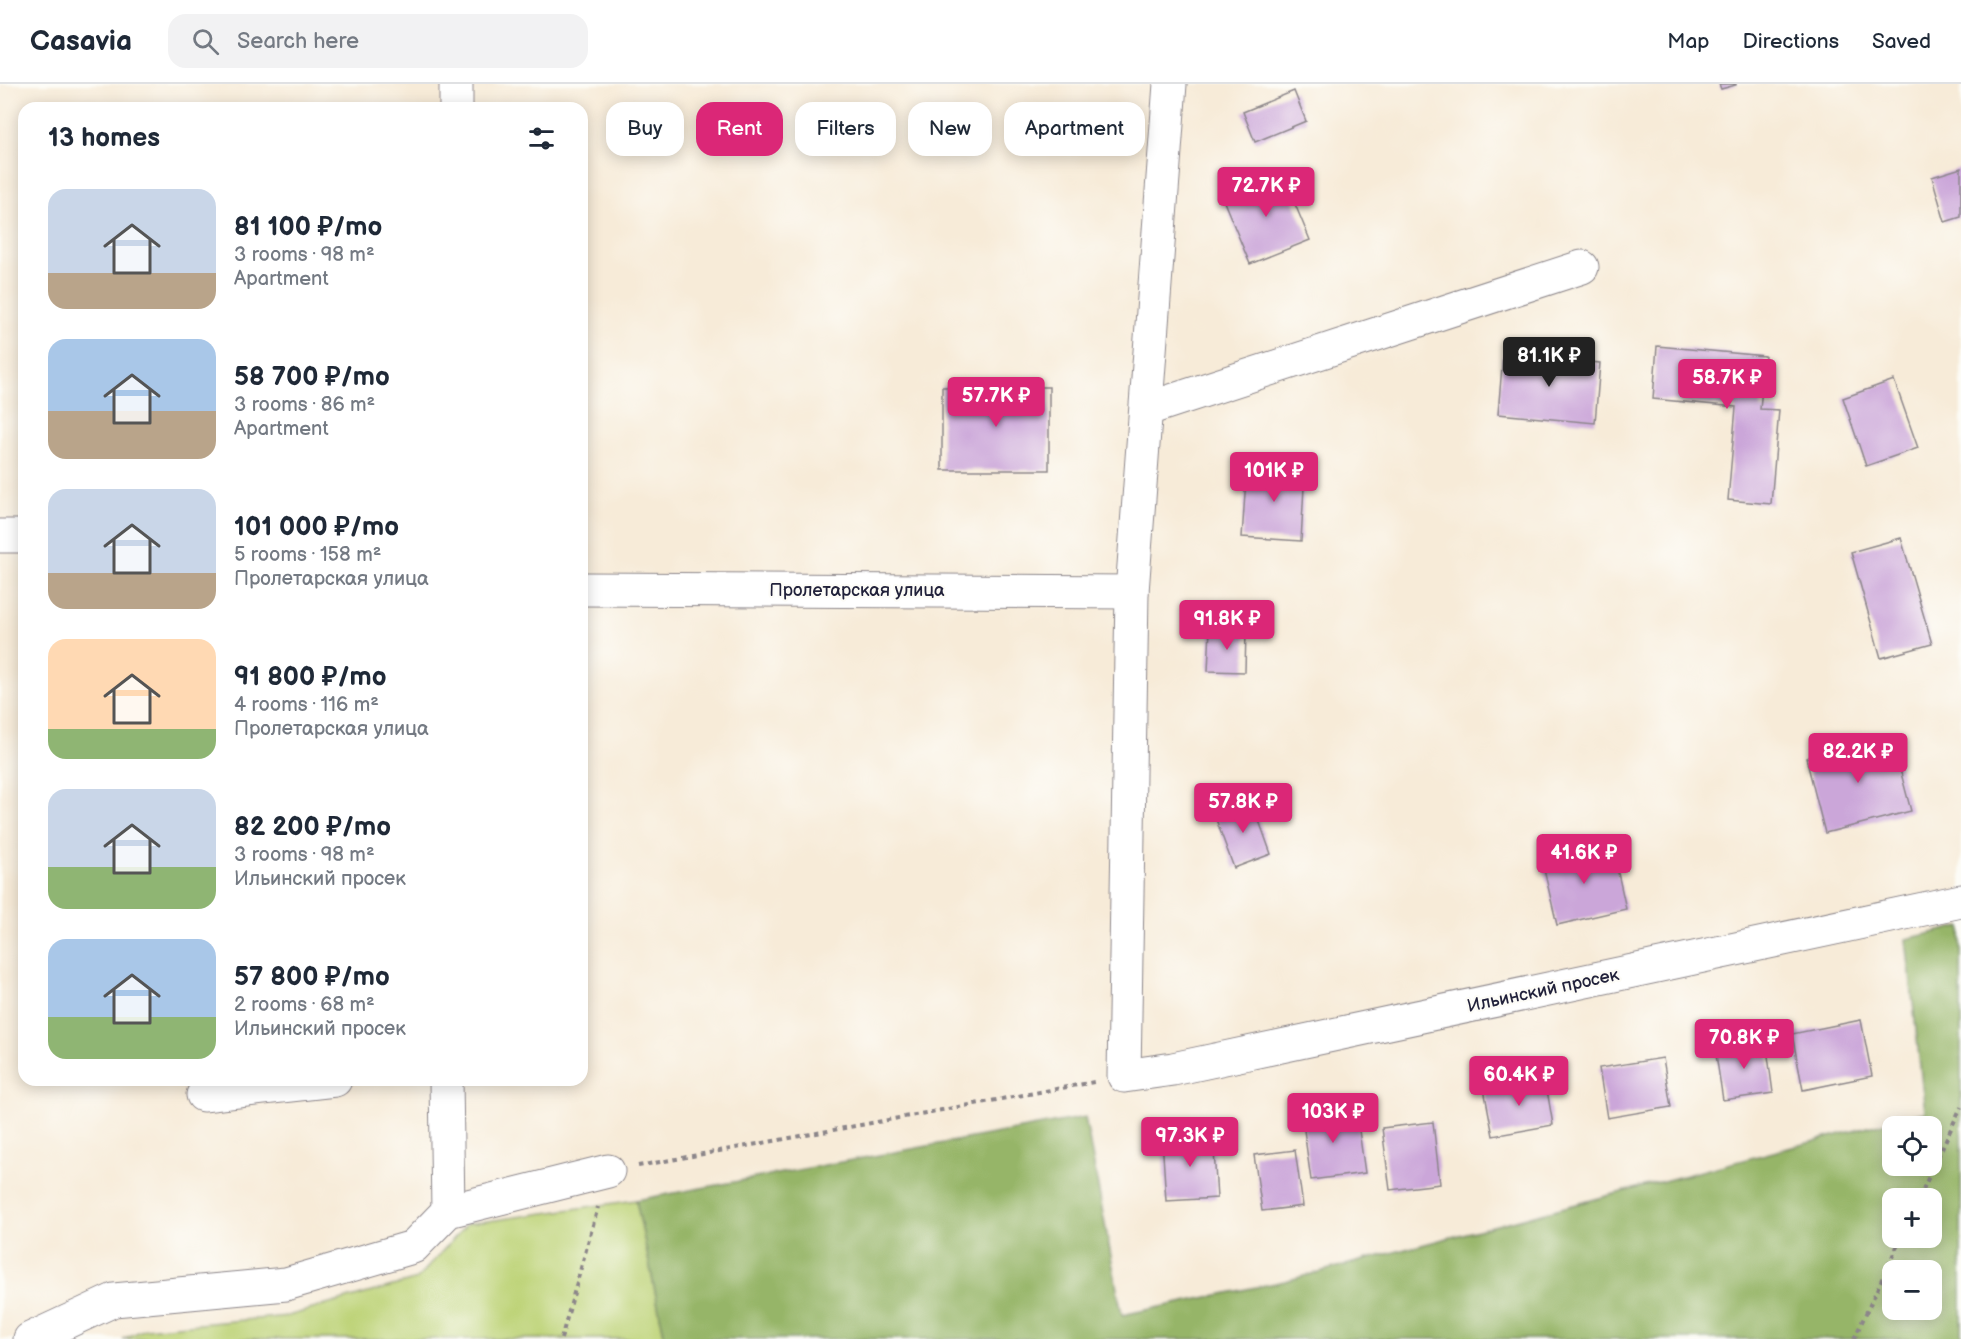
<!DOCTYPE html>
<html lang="en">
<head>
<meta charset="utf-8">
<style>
	:root { --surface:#fff; --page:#f2f2f3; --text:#1f2937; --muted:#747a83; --line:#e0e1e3; --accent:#db2777 }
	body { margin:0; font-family:"Balsamiq Sans",sans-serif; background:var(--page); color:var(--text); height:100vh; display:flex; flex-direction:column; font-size:22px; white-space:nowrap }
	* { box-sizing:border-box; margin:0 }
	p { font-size:20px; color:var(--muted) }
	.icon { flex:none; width:33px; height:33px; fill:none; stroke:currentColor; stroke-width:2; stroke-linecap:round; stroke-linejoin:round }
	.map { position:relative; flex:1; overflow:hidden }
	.sheet { position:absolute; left:18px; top:18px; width:570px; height:984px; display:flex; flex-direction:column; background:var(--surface); border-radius:18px; box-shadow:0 3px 15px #0003 }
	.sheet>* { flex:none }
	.banner { position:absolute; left:606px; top:18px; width:570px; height:54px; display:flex; gap:12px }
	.fabs { position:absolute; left:1882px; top:1032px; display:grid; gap:12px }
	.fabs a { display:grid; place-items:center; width:60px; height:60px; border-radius:12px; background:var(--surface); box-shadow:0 3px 15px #0003; font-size:30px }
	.price { position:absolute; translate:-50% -51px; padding:0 14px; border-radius:6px; background:var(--accent); color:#fff; font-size:20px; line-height:39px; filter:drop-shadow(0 2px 3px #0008) }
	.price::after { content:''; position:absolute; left:50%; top:36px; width:18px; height:14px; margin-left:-9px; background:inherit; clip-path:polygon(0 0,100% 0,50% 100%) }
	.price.selected { background:#222; color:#fff }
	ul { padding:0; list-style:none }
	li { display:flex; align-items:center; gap:18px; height:150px; padding:0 30px }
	li span { display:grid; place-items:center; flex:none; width:168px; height:120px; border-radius:18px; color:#555 }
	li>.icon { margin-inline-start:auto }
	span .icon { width:72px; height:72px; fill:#fffc; stroke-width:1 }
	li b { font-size:26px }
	h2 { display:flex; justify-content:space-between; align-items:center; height:72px; padding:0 30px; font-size:26px }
	.chip { padding:0 21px; border-radius:18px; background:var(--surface); box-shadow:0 3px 15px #0003; font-size:21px; line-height:54px }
	.chip.selected { background:var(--accent); color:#fff }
	header { display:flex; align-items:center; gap:36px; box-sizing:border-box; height:84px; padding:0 30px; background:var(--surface); border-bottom:2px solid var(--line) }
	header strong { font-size:28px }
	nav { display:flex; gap:33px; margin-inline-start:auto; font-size:21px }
	.search { width:420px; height:54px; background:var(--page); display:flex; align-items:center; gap:15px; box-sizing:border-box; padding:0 21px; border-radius:18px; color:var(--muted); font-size:22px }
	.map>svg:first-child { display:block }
	.green { fill:#bdd377; stroke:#707a59; stroke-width:1.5 }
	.forest { fill:#96b568; stroke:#5c6c52; stroke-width:1.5; fill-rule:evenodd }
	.building { fill:#cba6d9 }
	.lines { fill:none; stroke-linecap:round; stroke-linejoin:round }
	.minor-casing { stroke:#8c868a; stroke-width:35 }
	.path { stroke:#8c868a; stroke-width:4; stroke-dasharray:4.5 4.5; stroke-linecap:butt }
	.minor { stroke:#fff; stroke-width:33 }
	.labels { text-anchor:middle; stroke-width:4.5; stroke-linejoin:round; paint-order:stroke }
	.street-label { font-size:18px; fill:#22223b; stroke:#fdfcf7 }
</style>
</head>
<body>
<header>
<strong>Casavia</strong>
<div class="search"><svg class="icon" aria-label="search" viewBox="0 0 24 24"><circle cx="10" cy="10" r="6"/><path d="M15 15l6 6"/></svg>Search here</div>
<nav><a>Map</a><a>Directions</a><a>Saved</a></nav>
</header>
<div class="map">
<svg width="1961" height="1255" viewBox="0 0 1961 1255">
	<rect width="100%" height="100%" fill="#fdfcf7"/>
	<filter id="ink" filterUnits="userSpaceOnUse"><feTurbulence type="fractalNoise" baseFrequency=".0167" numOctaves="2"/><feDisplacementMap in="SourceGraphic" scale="12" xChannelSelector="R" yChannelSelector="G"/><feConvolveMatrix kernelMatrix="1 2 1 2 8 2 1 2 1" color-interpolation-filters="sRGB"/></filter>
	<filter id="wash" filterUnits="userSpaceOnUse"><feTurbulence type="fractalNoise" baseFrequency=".008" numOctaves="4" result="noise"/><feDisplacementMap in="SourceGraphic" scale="24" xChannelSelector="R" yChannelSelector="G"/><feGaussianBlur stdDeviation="1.35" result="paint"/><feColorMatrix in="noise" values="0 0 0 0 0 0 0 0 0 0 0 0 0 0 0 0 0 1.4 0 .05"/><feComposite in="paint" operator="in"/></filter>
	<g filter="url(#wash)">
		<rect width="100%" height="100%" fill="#f7ebd8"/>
		<path class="green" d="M636,1116L665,1255H123L145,1245L288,1232L417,1195L467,1140Z"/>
		<path class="forest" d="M1961,842V1255H665L636,1116L1085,1033L1122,1231L1285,1197L1925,1028L1906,855ZM1893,1042H1932V1082H1893ZM1893,1114H1932V1154H1893ZM1893,1186H1932V1226H1893Z"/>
		<g id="blocks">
			<g class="building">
				<path d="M1719,0H1736V1L1721,5Z"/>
				<path d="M1294,7L1306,37L1255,58L1243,28Z"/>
				<path d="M1961,84V133L1945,138L1932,93Z"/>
				<path d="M1282,89L1310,156L1250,180L1222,113Z"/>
				<path d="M1657,262L1765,272L1760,325L1779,326L1771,420L1728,416L1736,323L1653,315Z"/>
				<path d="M1503,270L1600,279L1595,339L1498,330Z"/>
				<path d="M1894,296L1918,364L1866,382L1843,314Z"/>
				<rect x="942" y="303" width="107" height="83"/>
				<path d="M1247,381L1305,385L1301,457L1242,453Z"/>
				<path d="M1901,454L1932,560L1881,574L1851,468Z"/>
				<path d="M1210,545L1246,547L1245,588L1208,587Z"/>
				<path d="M1891,651L1911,727L1825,749L1806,674Z"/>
				<path d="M1252,717L1271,770L1234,784L1214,730Z"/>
				<path d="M1612,762L1626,825L1557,841L1542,777Z"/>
				<path d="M1861,936L1872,992L1803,1006L1792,950Z"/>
				<path d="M1766,957L1773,1009L1723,1016L1715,964Z"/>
				<path d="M1663,974L1671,1023L1607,1034L1599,984Z"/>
				<path d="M1545,994L1553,1041L1493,1052L1484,1005Z"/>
				<path d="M1356,1025L1365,1089L1311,1096L1302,1032Z"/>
				<path d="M1433,1038L1440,1100L1390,1106L1382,1044Z"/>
				<path d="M1213,1050L1217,1114L1166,1117L1162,1054Z"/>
				<path d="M1295,1066L1303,1122L1262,1127L1254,1071Z"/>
			</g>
		</g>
	</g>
	<g filter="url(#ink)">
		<use href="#blocks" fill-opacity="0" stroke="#8c868a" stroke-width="1.5"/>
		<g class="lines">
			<defs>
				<g id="minor">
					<path d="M1170,0L1132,508L1124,992L1173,985L1961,817"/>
					<path d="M456,24V0"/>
					<path d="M1147,325L1582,183"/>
					<path d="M0,452H24"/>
					<path d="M582,505L1132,508"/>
					<path d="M446,996L448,1127"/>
					<path d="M203,1011L335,996"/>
					<path d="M30,1255L114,1216L286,1200L413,1163L448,1127L608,1087"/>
				</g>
			</defs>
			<use href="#minor" class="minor-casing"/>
			<g class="path">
				<path d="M638,1082L1094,998"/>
				<path d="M1919,1114L1961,1023"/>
				<path d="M561,1255L598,1123"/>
				<path d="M1854,1255L1901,1154"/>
			</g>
			<use href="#minor" class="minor"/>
		</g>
	</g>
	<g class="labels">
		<g class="street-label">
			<text x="857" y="512">Пролетарская улица</text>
			<text transform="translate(1543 906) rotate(-12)" y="6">Ильинский просек</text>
		</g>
	</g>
</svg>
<div class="fabs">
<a><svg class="icon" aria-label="locate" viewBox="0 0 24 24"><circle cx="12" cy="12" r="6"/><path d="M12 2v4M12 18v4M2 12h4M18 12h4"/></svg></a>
<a>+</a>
<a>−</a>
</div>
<b class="price" style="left:1266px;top:134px">72.7K ₽</b>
<b class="price selected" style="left:1549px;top:304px">81.1K ₽</b>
<b class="price" style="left:1727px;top:326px">58.7K ₽</b>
<b class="price" style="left:996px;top:344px">57.7K ₽</b>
<b class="price" style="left:1274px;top:419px">101K ₽</b>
<b class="price" style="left:1227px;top:567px">91.8K ₽</b>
<b class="price" style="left:1858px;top:700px">82.2K ₽</b>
<b class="price" style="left:1243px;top:750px">57.8K ₽</b>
<b class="price" style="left:1584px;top:801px">41.6K ₽</b>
<b class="price" style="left:1744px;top:986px">70.8K ₽</b>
<b class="price" style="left:1519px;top:1023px">60.4K ₽</b>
<b class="price" style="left:1333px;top:1060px">103K ₽</b>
<b class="price" style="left:1190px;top:1084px">97.3K ₽</b>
<div class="banner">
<a class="chip">Buy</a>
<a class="chip selected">Rent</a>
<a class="chip">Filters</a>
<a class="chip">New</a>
<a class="chip">Apartment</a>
</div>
<section class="sheet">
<h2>13 homes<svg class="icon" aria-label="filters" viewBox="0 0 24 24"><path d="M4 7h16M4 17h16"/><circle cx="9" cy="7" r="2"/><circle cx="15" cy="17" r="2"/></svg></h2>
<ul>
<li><span style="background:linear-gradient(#c9d6e8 70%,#b9a48a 0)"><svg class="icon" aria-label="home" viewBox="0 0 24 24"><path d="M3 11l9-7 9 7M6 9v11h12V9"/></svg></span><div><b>81 100 ₽/mo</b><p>3 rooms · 98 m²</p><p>Apartment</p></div></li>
<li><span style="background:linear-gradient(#a9c7e8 60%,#b9a48a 0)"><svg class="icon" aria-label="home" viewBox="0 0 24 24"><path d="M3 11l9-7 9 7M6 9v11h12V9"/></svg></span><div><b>58 700 ₽/mo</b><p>3 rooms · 86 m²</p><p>Apartment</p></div></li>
<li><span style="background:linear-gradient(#c9d6e8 70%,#b9a48a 0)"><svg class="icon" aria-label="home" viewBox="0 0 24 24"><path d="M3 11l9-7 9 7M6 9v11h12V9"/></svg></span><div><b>101 000 ₽/mo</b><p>5 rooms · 158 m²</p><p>Пролетарская улица</p></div></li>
<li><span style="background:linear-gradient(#ffd9b3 75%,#8fb573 0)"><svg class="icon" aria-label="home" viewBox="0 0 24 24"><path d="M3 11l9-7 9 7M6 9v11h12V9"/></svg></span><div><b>91 800 ₽/mo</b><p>4 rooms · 116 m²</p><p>Пролетарская улица</p></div></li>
<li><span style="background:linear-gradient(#c9d6e8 65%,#8fb573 0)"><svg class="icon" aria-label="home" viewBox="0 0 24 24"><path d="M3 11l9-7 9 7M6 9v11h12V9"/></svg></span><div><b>82 200 ₽/mo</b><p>3 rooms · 98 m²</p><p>Ильинский просек</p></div></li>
<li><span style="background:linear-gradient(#a9c7e8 65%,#8fb573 0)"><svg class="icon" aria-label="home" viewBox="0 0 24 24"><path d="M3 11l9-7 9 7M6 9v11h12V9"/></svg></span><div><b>57 800 ₽/mo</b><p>2 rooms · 68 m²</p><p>Ильинский просек</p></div></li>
</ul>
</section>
</div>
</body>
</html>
